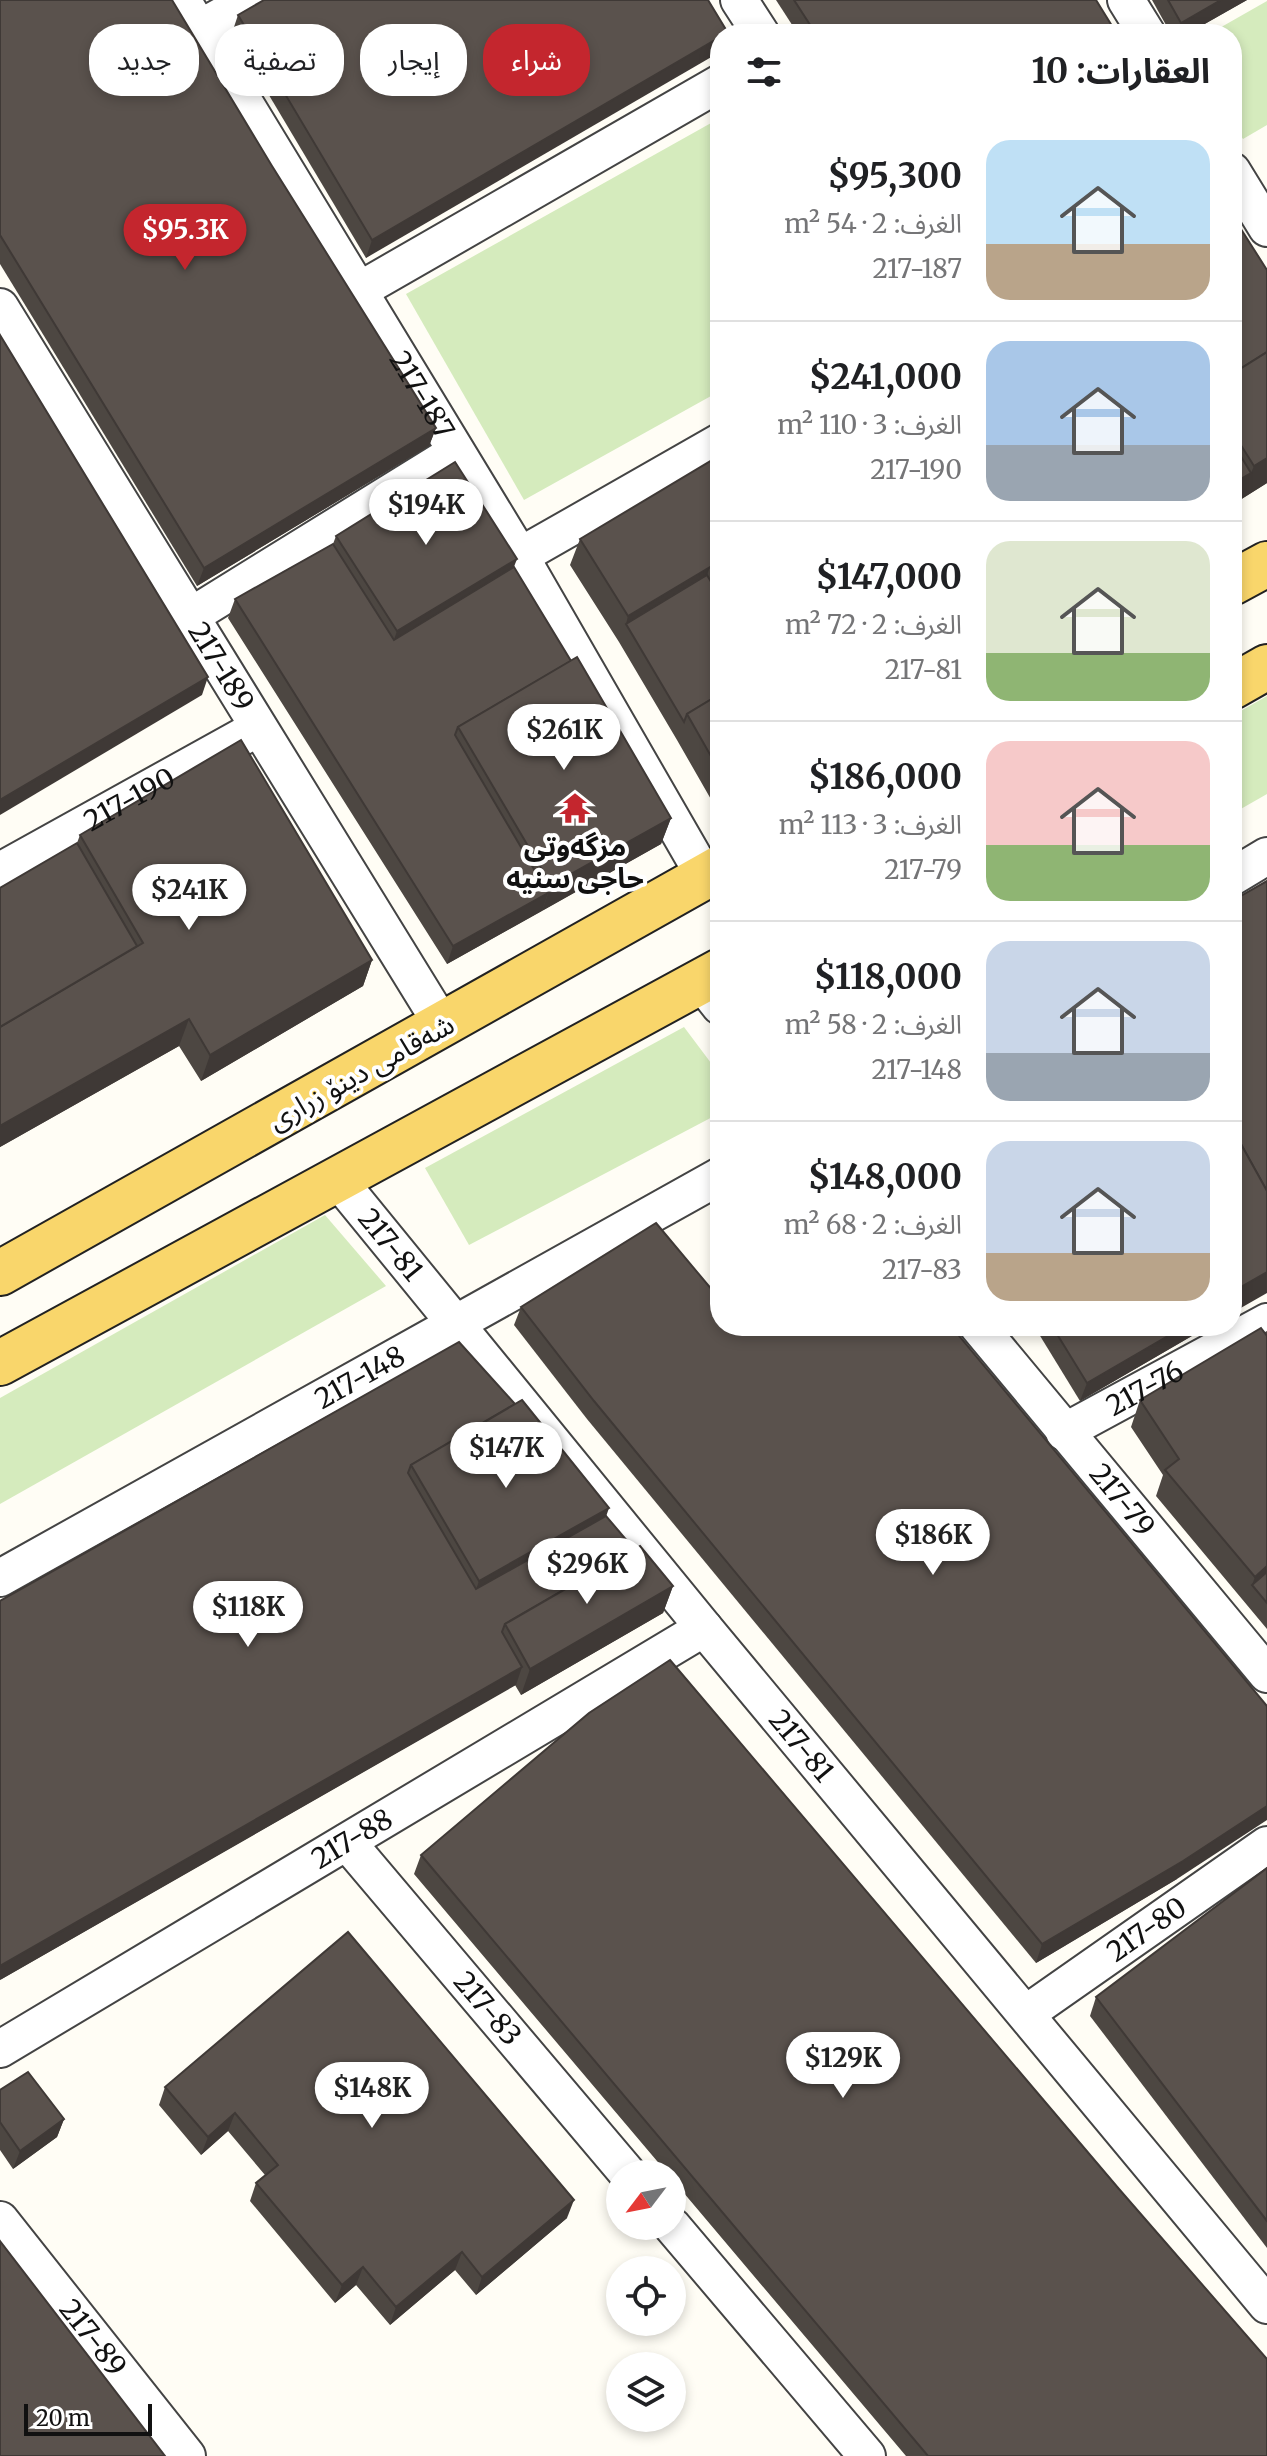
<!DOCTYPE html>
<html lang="ar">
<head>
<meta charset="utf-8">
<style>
	:root { --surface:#fff; --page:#f2f2f2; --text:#202124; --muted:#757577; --line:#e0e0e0; --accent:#c4262e }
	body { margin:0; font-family:Merriweather,"Noto Sans Arabic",serif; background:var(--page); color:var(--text); direction:rtl; height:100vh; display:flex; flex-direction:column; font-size:30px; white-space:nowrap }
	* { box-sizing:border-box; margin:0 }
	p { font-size:26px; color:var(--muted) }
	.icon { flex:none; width:44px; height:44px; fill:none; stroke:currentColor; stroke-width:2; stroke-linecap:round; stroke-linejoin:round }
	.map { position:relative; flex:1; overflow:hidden; direction:ltr }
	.side { position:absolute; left:710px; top:24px; width:532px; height:1312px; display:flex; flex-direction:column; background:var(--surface); border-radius:32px; box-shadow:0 4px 12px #0003; direction:rtl }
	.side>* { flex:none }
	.banner { position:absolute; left:24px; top:24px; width:566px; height:72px; direction:rtl; display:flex; gap:16px }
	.needle { width:52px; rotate:238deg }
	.controls { position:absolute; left:606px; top:2160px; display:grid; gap:16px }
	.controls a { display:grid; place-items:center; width:80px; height:80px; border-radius:50%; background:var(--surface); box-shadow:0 4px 12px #0003; font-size:40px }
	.scale { position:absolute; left:24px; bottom:20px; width:128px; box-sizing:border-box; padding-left:8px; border:4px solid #111; border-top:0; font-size:22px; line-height:28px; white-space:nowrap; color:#111; -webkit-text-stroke:6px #fff; paint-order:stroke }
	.price { position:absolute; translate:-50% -68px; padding:0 18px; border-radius:28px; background:#fff; color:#222; font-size:26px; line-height:52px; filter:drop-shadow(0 2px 4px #0008) }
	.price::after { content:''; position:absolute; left:50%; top:48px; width:24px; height:18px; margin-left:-12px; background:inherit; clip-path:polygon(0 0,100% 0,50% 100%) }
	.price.active { background:var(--accent); color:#fff }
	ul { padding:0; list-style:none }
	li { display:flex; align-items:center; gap:24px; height:200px; padding:0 32px }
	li+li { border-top:2px solid var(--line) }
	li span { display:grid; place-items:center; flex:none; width:224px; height:160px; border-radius:24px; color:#555 }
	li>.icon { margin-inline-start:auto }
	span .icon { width:96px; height:96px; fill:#fffc; stroke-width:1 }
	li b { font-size:34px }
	h2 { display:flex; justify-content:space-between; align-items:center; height:96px; padding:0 32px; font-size:34px }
	.tag { padding:0 28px; border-radius:32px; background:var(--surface); box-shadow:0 4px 12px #0003; font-size:28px; line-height:72px }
	.tag.active { background:var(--accent); color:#fff }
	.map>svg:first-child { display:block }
	.green { fill:#d5ebbd }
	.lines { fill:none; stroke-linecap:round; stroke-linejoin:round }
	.street-casing { stroke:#444; stroke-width:40 }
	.primary-casing { stroke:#222; stroke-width:48 }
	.street { stroke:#fff; stroke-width:36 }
	.primary { stroke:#f9d66b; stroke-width:44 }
	.wall { fill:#4d4742 }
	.shaded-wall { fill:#3f3936 }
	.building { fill:#5a524d; stroke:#3f3936; stroke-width:2 }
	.labels { text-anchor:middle; stroke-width:8; stroke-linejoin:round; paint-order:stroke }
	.street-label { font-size:28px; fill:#111; stroke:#fff }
	.poi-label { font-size:28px; font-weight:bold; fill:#111; stroke:#fff }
</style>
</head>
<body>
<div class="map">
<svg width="1267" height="2456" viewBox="0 0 1267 2456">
	<rect width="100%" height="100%" fill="#fffdf5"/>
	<g class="green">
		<path d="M1267,1V125L1243,139L1232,123V34H1209Z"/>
		<path d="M720,118V391L524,500L406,294Z"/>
		<path d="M1267,696V794L1232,814V716Z"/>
		<path d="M684,1027L720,1075V1113L469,1245L425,1168Z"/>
		<path d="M325,1215L386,1286L0,1504V1398Z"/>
	</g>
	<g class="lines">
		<defs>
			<g id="street">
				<path id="s1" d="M182,0L520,556L705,877"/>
				<path d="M739,0L761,34"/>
				<path d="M1126,0L1147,34"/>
				<path d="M200,28L251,0"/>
				<path d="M1232,171L1267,228"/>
				<path d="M360,290L720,83"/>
				<path id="s2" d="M0,307L443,1026"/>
				<path d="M520,556L720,442"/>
				<path d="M191,616L456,452"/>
				<path id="s3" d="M0,871L258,728"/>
				<path d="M1232,877L1267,856"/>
				<path d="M701,982L720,1006"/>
				<path id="s4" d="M339,1181L704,1628L1267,2305"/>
				<path id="s5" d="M978,1326L1267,1674"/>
				<path id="s6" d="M1064,1432L1267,1322"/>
				<path id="s7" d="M0,1578L720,1176"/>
				<path id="s8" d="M347,1842L628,2174"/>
				<path id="s9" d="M1027,2013L1267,1845"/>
				<path id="s10" d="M0,2049L704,1628"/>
				<path id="s11" d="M0,2220L187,2456"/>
				<path d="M672,2226L867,2456"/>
			</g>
			<g id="primary">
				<path d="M1232,583L1267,564"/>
				<path d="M1232,687L1267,667"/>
				<path d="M0,1273L720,868"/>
				<path d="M0,1363L720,971"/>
			</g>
		</defs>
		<use href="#street" class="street-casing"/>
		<use href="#primary" class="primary-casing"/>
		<use href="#street" class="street"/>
		<use href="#primary" class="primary"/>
	</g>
	<g class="wall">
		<path d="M0,0L272,166L436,428L429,446L197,586L0,264Z"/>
		<path d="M708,0L366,258L232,33L238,15Z"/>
		<path d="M776,0H1096L1117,34H798Z"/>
		<path d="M1152,0H1247L1187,34H1171Z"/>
		<path d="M1232,215L1267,270V483L1232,505Z"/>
		<path d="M720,458V815L677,740L619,642L570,565L580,539Z"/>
		<path d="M336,536L514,567L571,661L671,818L661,844L447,964L228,618L235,599L333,544Z"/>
		<path d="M80,835L372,960L363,986L201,1081L179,1046L0,1147V888L77,843Z"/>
		<path d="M521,1307L1177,1879L1036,1963L587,1419L514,1325Z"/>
		<path d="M1034,1326H1209L1080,1401Z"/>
		<path d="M1267,1331V1629L1156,1496L1163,1475L1131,1427L1140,1400Z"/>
		<path d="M459,1342L634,1549L673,1586L663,1613L521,1695L515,1685L0,1980Z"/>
		<path d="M421,1855L1267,2456H906L672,2179V2174H668L414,1874Z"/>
		<path d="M1267,1868V2248L1090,2016L1096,1997Z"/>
		<path d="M165,2087L567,2218L476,2295L455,2270L390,2325L356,2285L335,2303L250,2201L256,2183L265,2175L228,2131L201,2155L159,2105Z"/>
		<path d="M0,2090L64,2119L57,2137L13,2169L0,2150Z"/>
	</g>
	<g class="shaded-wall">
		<path d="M1221,0H1247L1187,34H1177L1181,23Z"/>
		<path d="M720,37V52L366,258L372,240Z"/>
		<path d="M436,428L429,446L197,586L204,568Z"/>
		<path d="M1267,458V483L1232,505V484L1251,473L1254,466Z"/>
		<path d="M517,559L507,585L388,657L397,631Z"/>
		<path d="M710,567L700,593L626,624L628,616Z"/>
		<path d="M208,677L202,695L0,815V800Z"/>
		<path d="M671,818L661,844L542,911L551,885Z"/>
		<path d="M548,893L542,911L447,964L453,946Z"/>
		<path d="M372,960L363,986L201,1081L210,1055Z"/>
		<path d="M189,1019L179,1046L0,1147V1126Z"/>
		<path d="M1267,1272V1293L1232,1313V1292Z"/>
		<path d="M1185,1326H1209L1080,1401L1087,1383Z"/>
		<path d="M609,1508L600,1534L470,1607L479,1581Z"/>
		<path d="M1267,1566V1585H1252L1255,1577Z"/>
		<path d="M673,1586L663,1613L521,1695L530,1669Z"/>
		<path d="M522,1667L516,1685L0,1980V1966Z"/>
		<path d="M1267,1806V1820L1177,1879L1036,1963L1042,1944Z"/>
		<path d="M235,2113L228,2131L201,2155L208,2137Z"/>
		<path d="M64,2119L57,2137L13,2169L20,2151Z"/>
		<path d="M574,2200L567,2218L476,2295L482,2277Z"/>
		<path d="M462,2252L455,2270L390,2325L396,2307Z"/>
		<path d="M363,2267L356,2285L335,2303L342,2285Z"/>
	</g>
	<g class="building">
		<path d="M0,0H172L272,166L436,428L204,568L0,235Z"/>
		<path d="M264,0H708L728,33L720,34V37L372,240L238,15Z"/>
		<path d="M794,0H1096L1117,34H816Z"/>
		<path d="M1168,0H1221L1181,23Z"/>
		<path d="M1232,215L1267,270V352L1232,374Z"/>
		<path d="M0,335L208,677L0,800Z"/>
		<path d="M1267,352V458L1254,466L1232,431V374Z"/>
		<path d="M1232,442L1251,473L1232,484Z"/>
		<path d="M719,456L720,458V584L710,567L628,616L580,539Z"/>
		<path d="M455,462L517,559L397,631L336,536Z"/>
		<path d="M333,544L394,640L514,567L571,661L458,727L455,735L548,893L453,946L235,599Z"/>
		<path d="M707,575L720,597V694L687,714L684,722L626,624Z"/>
		<path d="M577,657L671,818L551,885L458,727Z"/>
		<path d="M720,694V772L687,714Z"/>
		<path d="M241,740L372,960L210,1055L189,1019L0,1126V1027L143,943L80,835Z"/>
		<path d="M77,843L137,946L0,1027V888Z"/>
		<path d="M1267,881V1191L1232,1128V901Z"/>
		<path d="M1232,1128L1267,1191V1272L1232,1292Z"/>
		<path d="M656,1223L718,1297L720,1295V1326H951L1267,1706V1806L1183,1861L1042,1944L594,1401L521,1307Z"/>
		<path d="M1052,1326H1185L1087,1383Z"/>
		<path d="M1261,1328L1267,1336V1566L1255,1577L1165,1470L1179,1459L1140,1400Z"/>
		<path d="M459,1342L515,1404L411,1465L408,1473L476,1589L606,1516L634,1549L505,1624L502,1632L522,1667L0,1966V1601Z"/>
		<path d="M522,1400L609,1508L479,1581L411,1465Z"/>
		<path d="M640,1546L673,1586L530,1669L505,1624Z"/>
		<path d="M1267,1572V1603L1252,1585Z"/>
		<path d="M670,1660L1119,2189L1267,2359V2456H928L421,1855L589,1713Z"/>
		<path d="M1267,1868V2221L1096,1997Z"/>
		<path d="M348,1932L574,2200L482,2277L462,2252L396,2307L363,2267L342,2285L256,2183L278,2165L235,2113L208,2137L165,2087Z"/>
		<path d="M28,2072L64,2119L20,2151L0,2122V2090Z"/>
		<path d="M0,2241L165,2456H0Z"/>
	</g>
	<defs>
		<symbol id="temple-bare" viewBox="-9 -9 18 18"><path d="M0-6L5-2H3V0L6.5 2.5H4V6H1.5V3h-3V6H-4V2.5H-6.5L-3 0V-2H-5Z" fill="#c4262e" stroke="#fff" stroke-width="2.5" paint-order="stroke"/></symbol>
	</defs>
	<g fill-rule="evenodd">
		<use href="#temple-bare" x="553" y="786" width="44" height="44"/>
	</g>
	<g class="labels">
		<g class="street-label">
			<text dy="10" stroke="none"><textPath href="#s1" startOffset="462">217-187</textPath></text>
			<text dy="10" stroke="none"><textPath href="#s2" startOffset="422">217-189</textPath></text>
			<text dy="10" stroke="none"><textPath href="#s3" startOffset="148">217-190</textPath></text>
			<text transform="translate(361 1072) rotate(-29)" y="10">شەقامی دینۆ زراری</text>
			<text dy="10" stroke="none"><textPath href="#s4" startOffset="82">217-81</textPath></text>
			<text dy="10" stroke="none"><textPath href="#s7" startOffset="412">217-148</textPath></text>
			<text dy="10" stroke="none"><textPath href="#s6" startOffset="92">217-76</textPath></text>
			<text dy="10" stroke="none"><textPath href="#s5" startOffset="226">217-79</textPath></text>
			<text dy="10" stroke="none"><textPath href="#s4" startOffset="730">217-81</textPath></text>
			<text dy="10" stroke="none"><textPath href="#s10" startOffset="410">217-88</textPath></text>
			<text dy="10" stroke="none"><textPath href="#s9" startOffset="146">217-80</textPath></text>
			<text dy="10" stroke="none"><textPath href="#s8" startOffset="218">217-83</textPath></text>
			<text dy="10" stroke="none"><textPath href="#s11" startOffset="150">217-89</textPath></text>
		</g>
		<g class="poi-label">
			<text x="575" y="856">مزگەوتی<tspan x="575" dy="32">حاجی سنیە</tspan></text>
		</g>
	</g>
</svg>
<div class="controls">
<a><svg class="needle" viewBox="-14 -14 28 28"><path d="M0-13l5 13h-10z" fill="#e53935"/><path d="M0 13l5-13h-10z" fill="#757577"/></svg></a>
<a><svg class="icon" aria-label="locate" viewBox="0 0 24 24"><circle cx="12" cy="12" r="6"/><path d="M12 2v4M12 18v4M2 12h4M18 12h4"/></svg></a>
<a><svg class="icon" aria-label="layers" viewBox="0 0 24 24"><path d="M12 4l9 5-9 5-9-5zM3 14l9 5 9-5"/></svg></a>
</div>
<div class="scale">20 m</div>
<b class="price active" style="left:185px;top:272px">$95.3K</b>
<b class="price" style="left:426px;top:547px">$194K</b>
<b class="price" style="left:564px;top:772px">$261K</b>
<b class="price" style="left:189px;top:932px">$241K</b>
<b class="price" style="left:506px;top:1490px">$147K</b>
<b class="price" style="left:933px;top:1577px">$186K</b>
<b class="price" style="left:587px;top:1606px">$296K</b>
<b class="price" style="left:248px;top:1649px">$118K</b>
<b class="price" style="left:843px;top:2100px">$129K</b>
<b class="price" style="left:372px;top:2130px">$148K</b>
<div class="banner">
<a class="tag active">شراء</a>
<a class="tag">إيجار</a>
<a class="tag">تصفية</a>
<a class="tag">جديد</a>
</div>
<section class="side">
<h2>العقارات: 10<svg class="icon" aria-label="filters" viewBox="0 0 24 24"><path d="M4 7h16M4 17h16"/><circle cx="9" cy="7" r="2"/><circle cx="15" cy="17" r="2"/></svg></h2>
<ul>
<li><span style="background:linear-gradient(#bfe0f5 65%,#b9a48a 0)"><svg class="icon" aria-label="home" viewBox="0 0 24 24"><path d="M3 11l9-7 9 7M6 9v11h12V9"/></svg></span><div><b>$95,300</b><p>الغرف: 2 · 54 m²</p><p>217-187</p></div></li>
<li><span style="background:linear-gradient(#a9c7e8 65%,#9aa5b1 0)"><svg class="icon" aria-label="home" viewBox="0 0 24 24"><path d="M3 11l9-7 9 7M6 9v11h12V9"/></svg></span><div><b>$241,000</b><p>الغرف: 3 · 110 m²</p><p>217-190</p></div></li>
<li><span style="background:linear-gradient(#dfe7d0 70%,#8fb573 0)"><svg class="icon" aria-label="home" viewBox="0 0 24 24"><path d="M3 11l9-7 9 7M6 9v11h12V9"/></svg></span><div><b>$147,000</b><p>الغرف: 2 · 72 m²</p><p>217-81</p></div></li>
<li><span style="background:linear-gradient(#f6c9c9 65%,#8fb573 0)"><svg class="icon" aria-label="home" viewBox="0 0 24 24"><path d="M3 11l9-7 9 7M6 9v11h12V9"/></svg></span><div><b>$186,000</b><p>الغرف: 3 · 113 m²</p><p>217-79</p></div></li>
<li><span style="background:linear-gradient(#c9d6e8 70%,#9aa5b1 0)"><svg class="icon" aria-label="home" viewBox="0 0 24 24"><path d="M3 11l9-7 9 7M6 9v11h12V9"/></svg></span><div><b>$118,000</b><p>الغرف: 2 · 58 m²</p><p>217-148</p></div></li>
<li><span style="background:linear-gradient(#c9d6e8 70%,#b9a48a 0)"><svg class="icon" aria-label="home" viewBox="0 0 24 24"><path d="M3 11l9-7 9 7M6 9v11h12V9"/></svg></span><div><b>$148,000</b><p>الغرف: 2 · 68 m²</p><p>217-83</p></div></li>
</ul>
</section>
</div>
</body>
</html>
